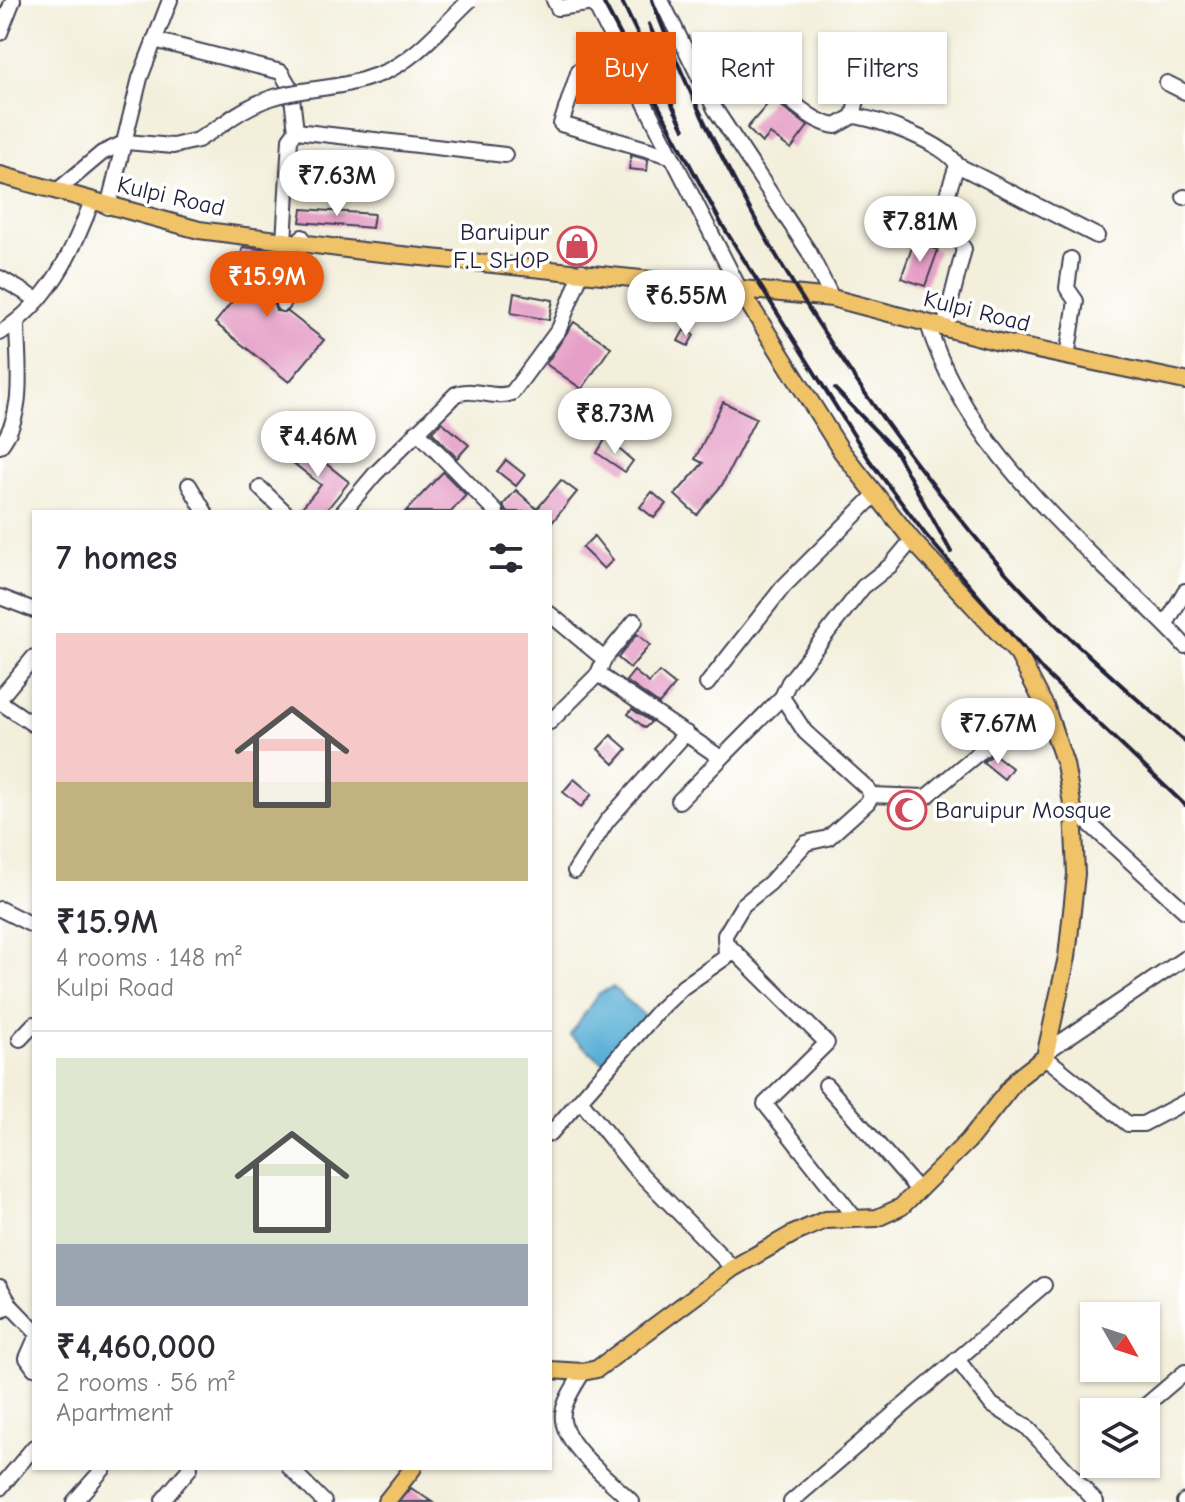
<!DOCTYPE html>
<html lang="en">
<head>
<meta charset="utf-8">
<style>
	:root { --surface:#fff; --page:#f7f7f7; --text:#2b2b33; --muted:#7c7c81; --line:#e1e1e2; --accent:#ea580c }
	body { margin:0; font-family:"Comic Neue",sans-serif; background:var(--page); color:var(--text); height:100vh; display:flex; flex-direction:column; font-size:30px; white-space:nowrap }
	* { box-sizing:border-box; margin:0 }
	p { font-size:26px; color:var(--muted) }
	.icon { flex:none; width:44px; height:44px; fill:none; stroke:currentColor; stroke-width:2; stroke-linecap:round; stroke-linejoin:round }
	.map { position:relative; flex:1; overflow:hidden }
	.drawer { position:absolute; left:32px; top:510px; width:520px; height:960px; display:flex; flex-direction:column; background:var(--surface); border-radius:0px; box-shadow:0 2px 6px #0004 }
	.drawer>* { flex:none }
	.banner { position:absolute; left:576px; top:32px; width:488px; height:72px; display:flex; gap:16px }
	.needle { width:52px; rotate:129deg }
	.fabs { position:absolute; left:1080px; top:1302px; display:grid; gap:16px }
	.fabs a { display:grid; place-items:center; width:80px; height:80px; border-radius:0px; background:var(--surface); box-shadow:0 2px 6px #0004; font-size:40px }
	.price { position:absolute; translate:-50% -68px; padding:0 18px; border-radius:28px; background:#fff; color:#222; font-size:26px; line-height:52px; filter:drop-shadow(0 2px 4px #0008) }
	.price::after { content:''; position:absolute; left:50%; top:48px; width:24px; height:18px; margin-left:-12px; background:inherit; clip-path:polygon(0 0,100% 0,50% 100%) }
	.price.current { background:var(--accent); color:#fff }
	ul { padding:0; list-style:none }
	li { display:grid; align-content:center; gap:16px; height:424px; padding:0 24px }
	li+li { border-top:2px solid var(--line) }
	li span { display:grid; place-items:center; height:248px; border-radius:0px; color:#555 }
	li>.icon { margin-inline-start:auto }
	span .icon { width:144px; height:144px; fill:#fffc; stroke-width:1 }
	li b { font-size:34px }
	h2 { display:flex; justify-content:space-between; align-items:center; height:96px; padding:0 24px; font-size:34px }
	.tag { padding:0 28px; border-radius:0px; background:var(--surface); box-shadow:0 2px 6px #0004; font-size:28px; line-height:72px }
	.tag.current { background:var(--accent); color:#fff }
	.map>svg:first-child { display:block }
	.water { fill:#58afd5; stroke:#3d6888; stroke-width:2 }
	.building { fill:#e6a0c7 }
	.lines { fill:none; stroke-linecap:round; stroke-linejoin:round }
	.minor-casing { stroke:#414153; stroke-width:18 }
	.major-casing { stroke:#414153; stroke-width:20 }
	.minor { stroke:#fff; stroke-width:14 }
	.major { stroke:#f0c369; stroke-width:16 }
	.rail { stroke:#22223b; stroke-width:4 }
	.minor-bridge-casing { stroke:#414153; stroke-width:18; stroke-linecap:butt }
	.minor-bridge { stroke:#fff; stroke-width:14 }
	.labels { text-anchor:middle; stroke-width:7; stroke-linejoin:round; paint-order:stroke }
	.street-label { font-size:24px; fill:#22223b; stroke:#fff }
	.poi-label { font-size:24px; fill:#22223b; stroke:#fff; text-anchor:end }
</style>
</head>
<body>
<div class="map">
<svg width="1185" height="1502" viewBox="0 0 1185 1502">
	<rect width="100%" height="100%" fill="#fff"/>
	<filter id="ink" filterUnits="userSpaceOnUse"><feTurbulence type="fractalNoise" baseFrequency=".0125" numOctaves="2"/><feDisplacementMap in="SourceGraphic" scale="16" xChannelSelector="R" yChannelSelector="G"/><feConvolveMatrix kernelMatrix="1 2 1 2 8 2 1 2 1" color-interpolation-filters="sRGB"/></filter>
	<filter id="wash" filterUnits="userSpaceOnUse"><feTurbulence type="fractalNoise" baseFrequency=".006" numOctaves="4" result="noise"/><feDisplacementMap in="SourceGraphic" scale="32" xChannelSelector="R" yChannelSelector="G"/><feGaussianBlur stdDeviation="1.8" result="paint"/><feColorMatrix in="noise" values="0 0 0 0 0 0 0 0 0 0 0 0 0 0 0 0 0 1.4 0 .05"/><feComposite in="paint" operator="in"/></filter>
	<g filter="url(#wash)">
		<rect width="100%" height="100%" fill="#f3efdb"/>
		<path class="water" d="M613,987L646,1017L604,1063L570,1035L598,994Z"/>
		<g id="blocks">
			<g class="building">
				<path d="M772,99L808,126L791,149L770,134L762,143L747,128Z"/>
				<path d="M631,155L648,160L647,171L629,169Z"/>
				<path d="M302,209L374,214L372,228L300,222Z"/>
				<path d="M914,242L938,250L925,286L901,278Z"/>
				<path d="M243,247L277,251L265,295L273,302L276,311L288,312L324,340L289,382L215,323L250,279L235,275Z"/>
				<path d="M514,293L553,300L549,320L511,313Z"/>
				<path d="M574,322L611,347L582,389L546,364Z"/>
				<path d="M684,330L694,335L688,346L678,341Z"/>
				<path d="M723,402L756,418L722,485L697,515L675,495L703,463L695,459Z"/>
				<path d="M442,422L469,445L457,458L432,432Z"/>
				<path d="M606,438L633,461L625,472L597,453Z"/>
				<path d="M299,442L349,482L325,512H298L321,485L287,458Z"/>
				<path d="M506,460L525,475L516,486L497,471Z"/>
				<path d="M443,472L466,495L451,512H405Z"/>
				<path d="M561,480L577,492L550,525V512H506L503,505L516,490L537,509Z"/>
				<path d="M652,492L666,504L654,518L640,507Z"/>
				<path d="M594,536L613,560L604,569L582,548Z"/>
				<path d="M637,634L650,645L630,668L618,658Z"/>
				<path d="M634,671L649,683L659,672L675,685L659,704L626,681Z"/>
				<path d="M632,709L651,722L645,728L628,714Z"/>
				<path d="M611,735L627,749L614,764L598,749Z"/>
				<path d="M994,754L1012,768L1004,779L983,762Z"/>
				<path d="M574,779L592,794L581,807L563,792Z"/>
				<path d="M411,1488L432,1502H400Z"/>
			</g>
		</g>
	</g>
	<g filter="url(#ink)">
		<use href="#blocks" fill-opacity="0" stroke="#414153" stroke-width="2"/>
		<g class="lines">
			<defs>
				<g id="minor">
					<path d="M554,0L558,8L594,3L739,288"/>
					<path d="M661,0L715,109L809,252L832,298"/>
					<path d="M0,33L13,0"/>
					<path d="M154,40L281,72L291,89L296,131"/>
					<path d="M579,70L561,124L670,156"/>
					<path d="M762,82C788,93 807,122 836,126L853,116L868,55"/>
					<path d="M1167,83L1185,92"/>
					<path d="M853,116C877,118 947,144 957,165L937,226L957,238L964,249L944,328"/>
					<path d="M957,165L1097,236"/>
					<path d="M57,191L102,153L126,142L173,146L198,140L223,124"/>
					<path d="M1184,197H1185"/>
					<path d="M108,207L140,78L170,0"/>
					<path d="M284,242L290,139L296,131L505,155"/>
					<path d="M0,278L38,300"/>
					<path d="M283,304L302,237"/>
					<path d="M928,324C958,423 1034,499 1106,569C1133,595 1161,618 1185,646"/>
					<path d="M0,333C49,302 72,254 92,201"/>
					<path d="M1067,357L1076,301L1067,288L1071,259"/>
					<path d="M417,431L496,512"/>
					<path d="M0,446C27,413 17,362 17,322"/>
					<path d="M189,485L205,512"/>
					<path d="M260,488L285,512"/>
					<path d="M343,512L375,474L456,394C476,387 494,400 512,393L559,329L582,271"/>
					<path d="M0,597L34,610"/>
					<path d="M550,614L604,659"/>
					<path d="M1166,624L1185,591"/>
					<path d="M598,674L721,758"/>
					<path d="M707,684L783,587L876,494"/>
					<path d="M0,698L34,657"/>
					<path d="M0,702L34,725"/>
					<path d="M550,722L598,674L604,659L635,621"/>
					<path d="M871,795L926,797C965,765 1000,730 1047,710"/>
					<path d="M679,801L782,697"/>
					<path d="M1073,809L1185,911"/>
					<path d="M575,871L607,821L686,733"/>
					<path d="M0,909L34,926"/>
					<path d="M726,943L827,1043L765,1104L855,1218"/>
					<path d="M20,1039L34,1024"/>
					<path d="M1049,1050L1185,958"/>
					<path d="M1045,1057L1128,1124H1143L1185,1102"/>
					<path d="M826,1085L919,1191"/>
					<path d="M580,1100L632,1165L733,1268"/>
					<path d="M550,1134L659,1010L683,987L726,957L725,935L743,905L770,883L806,843L828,838L868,802L871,795L867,788L805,732L782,697L789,682L863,587L891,565L912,540"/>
					<path d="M0,1287L11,1306"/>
					<path d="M0,1311L11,1306L34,1330"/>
					<path d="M34,1342L27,1358L34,1368"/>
					<path d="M957,1359L992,1405L1026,1426L1096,1502"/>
					<path d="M583,1372C576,1384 565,1399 563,1413C558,1442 614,1483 632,1502"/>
					<path d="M1138,1412L1185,1372"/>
					<path d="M290,1468L324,1502"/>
					<path d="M0,1488L34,1447"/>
					<path d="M163,1500L190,1468"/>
					<path d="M74,1502L104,1468"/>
					<path d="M791,1502L1044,1285"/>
					<path d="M1184,1502L1185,1501"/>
				</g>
				<g id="major">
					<path d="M0,175L199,230L362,251L832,298L999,342L1185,381"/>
					<path d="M550,1370L583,1372L597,1369L733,1268L793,1234L825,1220L877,1218L901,1207L968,1141L1018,1078L1045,1057L1067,957L1076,874L1073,809L1065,764L1046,708L1018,654L912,540L842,452L739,288"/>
					<path d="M386,1502L413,1468"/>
				</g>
			</defs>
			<use href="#minor" class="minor-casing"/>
			<use href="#major" class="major-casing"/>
			<use href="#minor" class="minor"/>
			<use href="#major" class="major"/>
			<g class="rail">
				<path d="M602,0L721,223L870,461L925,534L1044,672L1185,805"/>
				<path d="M621,0L684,129"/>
				<path d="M652,0C728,200 854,395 992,557C1050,625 1120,683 1185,742"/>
				<path d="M649,24L672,79"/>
				<path d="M835,389L899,455"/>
				<path d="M893,447L951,552"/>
			</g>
			<defs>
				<path id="minor-bridge" d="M223,124C282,79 319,98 380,74C415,61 443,25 470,0"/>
			</defs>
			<use href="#minor-bridge" class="minor-bridge-casing"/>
			<use href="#minor-bridge" class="minor-bridge"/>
		</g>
	</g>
	<defs>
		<symbol id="shop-ring" viewBox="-11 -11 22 22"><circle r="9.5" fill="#fff" stroke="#d1495b" stroke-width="1.5"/><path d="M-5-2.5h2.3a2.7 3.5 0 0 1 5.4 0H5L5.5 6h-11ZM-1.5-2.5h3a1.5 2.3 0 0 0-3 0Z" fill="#d1495b"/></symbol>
		<symbol id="mosque-ring" viewBox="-11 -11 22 22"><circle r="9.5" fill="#fff" stroke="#d1495b" stroke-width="1.5"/><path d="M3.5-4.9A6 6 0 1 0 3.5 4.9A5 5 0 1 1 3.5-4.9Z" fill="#d1495b"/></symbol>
	</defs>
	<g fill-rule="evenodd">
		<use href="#shop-ring" x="555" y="224" width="44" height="44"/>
		<use href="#mosque-ring" x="885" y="788" width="44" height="44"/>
	</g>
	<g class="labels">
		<g class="street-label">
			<text transform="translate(171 196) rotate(13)" y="8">Kulpi Road</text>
			<text transform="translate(977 311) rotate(14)" y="8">Kulpi Road</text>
		</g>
		<g class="poi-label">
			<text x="549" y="240">Baruipur<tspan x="549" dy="28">F.L SHOP</tspan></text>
			<text x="935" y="818" text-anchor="start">Baruipur Mosque</text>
		</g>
	</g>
</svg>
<div class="fabs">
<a><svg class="needle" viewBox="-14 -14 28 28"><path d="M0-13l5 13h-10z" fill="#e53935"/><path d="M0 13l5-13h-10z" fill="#7c7c81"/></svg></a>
<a><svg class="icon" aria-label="layers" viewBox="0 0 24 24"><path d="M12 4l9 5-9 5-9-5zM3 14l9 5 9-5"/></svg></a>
</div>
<b class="price" style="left:337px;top:218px">₹7.63M</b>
<b class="price" style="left:920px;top:264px">₹7.81M</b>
<b class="price current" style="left:267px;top:319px">₹15.9M</b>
<b class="price" style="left:686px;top:338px">₹6.55M</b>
<b class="price" style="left:615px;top:456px">₹8.73M</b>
<b class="price" style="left:318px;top:479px">₹4.46M</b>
<b class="price" style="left:998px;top:766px">₹7.67M</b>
<div class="banner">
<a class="tag current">Buy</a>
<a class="tag">Rent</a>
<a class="tag">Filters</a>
</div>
<section class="drawer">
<h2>7 homes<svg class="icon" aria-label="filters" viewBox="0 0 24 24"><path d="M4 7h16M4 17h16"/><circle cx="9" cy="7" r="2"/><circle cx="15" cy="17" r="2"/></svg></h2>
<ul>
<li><span style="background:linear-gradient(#f6c9c9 60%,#c2b280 0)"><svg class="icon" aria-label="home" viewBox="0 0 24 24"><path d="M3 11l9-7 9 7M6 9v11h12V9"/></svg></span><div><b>₹15.9M</b><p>4 rooms · 148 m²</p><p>Kulpi Road</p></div></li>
<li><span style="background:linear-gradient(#dfe7d0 75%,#9aa5b1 0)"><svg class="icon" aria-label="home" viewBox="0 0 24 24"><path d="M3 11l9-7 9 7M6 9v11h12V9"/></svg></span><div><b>₹4,460,000</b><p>2 rooms · 56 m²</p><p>Apartment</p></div></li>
</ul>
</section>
</div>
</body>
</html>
